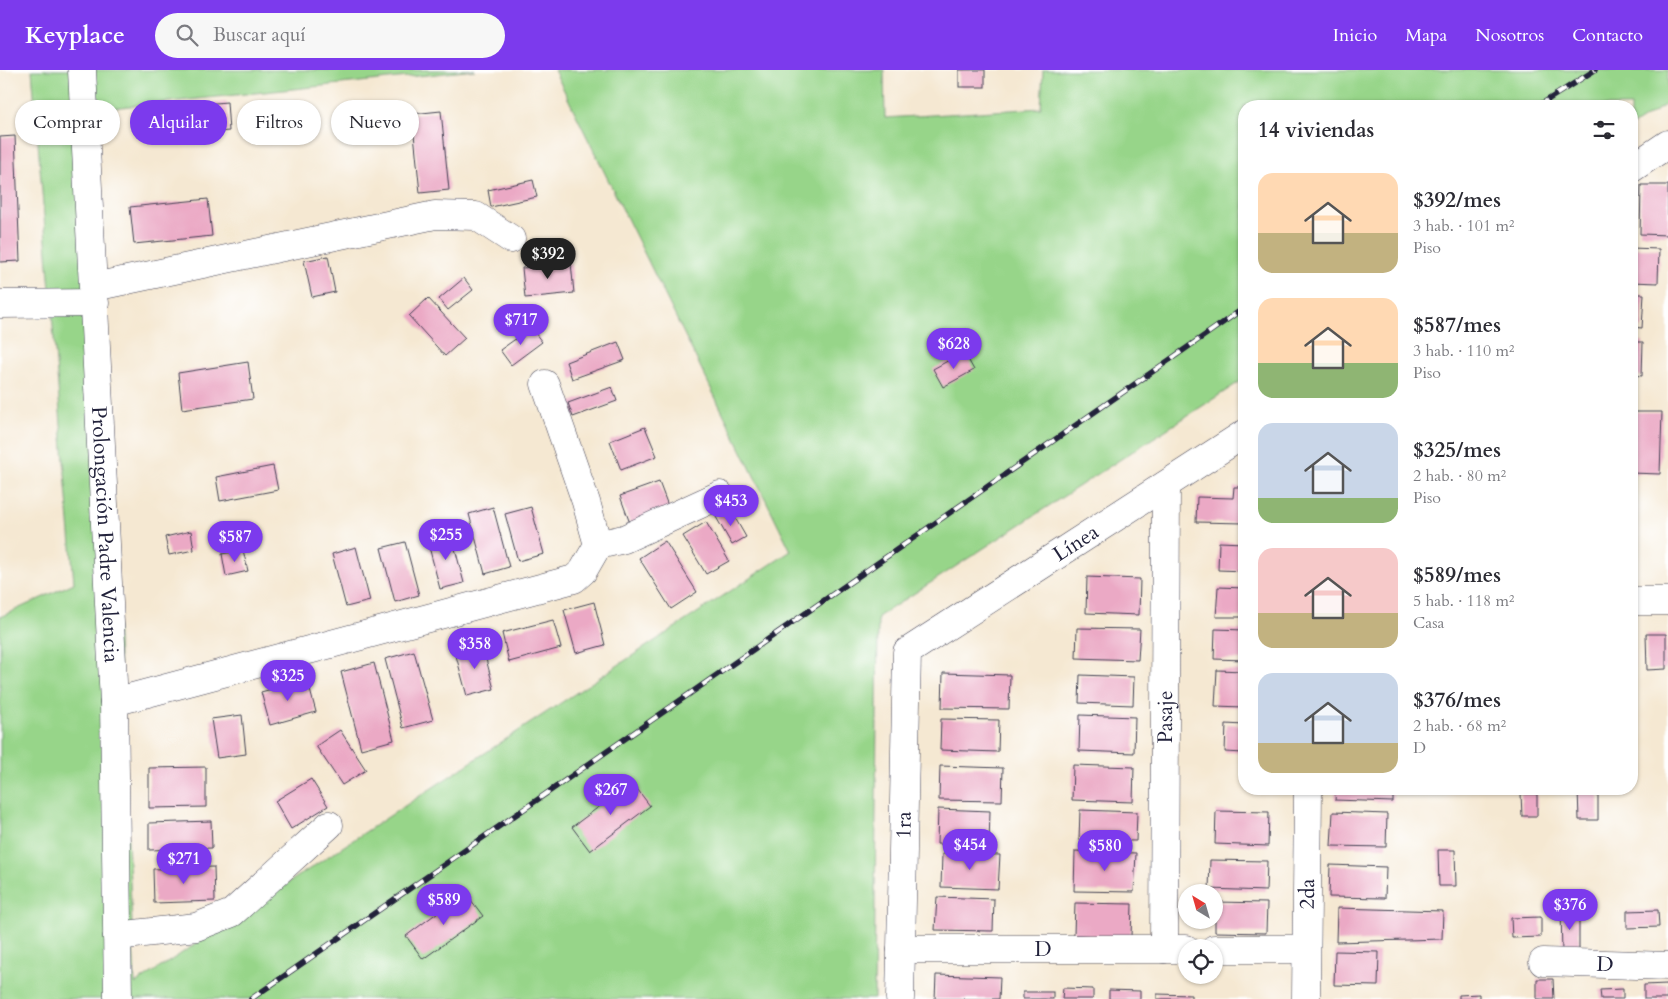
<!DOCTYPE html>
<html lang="es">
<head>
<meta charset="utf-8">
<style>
	:root { --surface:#fff; --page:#f7f7f7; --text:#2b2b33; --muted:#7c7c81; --accent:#7c3aed }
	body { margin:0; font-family:Cardo,serif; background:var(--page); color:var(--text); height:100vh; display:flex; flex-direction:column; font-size:19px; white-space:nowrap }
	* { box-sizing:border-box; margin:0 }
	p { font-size:16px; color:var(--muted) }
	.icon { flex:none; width:28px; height:28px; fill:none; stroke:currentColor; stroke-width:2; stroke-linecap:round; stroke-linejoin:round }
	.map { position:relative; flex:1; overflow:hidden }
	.side { position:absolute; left:1238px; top:30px; width:400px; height:695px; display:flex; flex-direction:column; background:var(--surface); border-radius:20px; box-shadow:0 1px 4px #0004 }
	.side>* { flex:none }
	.guide { position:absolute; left:15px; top:30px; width:475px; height:45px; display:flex; gap:10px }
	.needle { width:32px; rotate:323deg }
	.controls { position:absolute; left:1178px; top:814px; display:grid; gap:10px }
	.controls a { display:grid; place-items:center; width:45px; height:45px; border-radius:50%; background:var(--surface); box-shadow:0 1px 4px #0004; font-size:25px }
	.price { position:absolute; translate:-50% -42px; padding:0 11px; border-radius:18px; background:var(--accent); color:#fff; font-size:16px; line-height:32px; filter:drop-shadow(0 1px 2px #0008) }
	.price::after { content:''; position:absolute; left:50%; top:30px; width:15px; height:11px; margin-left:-8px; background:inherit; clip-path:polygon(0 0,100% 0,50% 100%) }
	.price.on { background:#222; color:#fff }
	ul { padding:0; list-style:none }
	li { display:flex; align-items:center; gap:15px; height:125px; padding:0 20px }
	li span { display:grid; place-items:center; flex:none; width:140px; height:100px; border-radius:15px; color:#555 }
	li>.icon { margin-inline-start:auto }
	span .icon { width:60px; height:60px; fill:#fffc; stroke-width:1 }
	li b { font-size:21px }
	h2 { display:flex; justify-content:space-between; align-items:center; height:60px; padding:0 20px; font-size:21px }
	.chip { padding:0 18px; border-radius:22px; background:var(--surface); box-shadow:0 1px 4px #0004; font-size:18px; line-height:45px }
	.chip.on { background:var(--accent); color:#fff }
	header { display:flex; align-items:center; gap:30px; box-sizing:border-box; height:70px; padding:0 25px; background:var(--accent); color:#fff }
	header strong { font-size:24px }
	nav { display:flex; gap:28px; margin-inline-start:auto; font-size:18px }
	.search { width:350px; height:45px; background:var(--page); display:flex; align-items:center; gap:12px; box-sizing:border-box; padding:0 18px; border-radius:28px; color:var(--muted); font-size:19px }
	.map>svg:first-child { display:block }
	.green { fill:#97d589; stroke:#5c7c62 }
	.building { fill:#eba9c5 }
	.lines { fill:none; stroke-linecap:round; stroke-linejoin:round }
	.minor-casing { stroke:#424052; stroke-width:29 }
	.minor { stroke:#fff; stroke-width:28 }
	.rail-casing { stroke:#22223b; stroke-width:5.5 }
	.rail { stroke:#fff; stroke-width:4; stroke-dasharray:11; stroke-linecap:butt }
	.labels { text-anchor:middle; stroke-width:4; stroke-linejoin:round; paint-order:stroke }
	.street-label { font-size:21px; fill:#22223b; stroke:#fff }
</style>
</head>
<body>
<header>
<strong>Keyplace</strong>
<div class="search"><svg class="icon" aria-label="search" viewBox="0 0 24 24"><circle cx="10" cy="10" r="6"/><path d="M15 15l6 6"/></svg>Buscar aquí</div>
<nav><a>Inicio</a><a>Mapa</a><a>Nosotros</a><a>Contacto</a></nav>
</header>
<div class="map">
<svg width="1668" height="929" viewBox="0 0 1668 929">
	<rect width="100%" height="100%" fill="#fff"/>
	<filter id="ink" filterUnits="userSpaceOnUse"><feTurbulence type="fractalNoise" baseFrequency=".02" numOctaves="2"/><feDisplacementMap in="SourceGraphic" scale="10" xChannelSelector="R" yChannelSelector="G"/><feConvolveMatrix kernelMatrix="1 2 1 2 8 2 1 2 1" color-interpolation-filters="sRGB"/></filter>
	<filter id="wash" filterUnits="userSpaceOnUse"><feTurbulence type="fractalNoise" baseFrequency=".0096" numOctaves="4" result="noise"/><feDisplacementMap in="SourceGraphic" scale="20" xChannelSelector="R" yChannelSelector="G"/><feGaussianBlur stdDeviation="1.12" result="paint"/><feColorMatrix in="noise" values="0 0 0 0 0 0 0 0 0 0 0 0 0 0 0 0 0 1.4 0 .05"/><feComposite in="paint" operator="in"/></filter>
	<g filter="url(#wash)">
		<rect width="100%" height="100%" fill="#f5e8d2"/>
		<path class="green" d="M32,0H475L92,40L135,914L791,481L554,0H884L885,48L1041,38L1043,0H1668V33L1631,57V36H1244V309L878,547L874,929H0V547L74,513Z"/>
		<g id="blocks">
			<g class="building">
				<rect x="959" y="0" width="26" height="17"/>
				<path d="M227,32L229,61L206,63L204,34Z"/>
				<path d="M441,41L449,120L420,123L412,44Z"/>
				<path d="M15,66L20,191L0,192V67Z"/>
				<path d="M533,110L537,127L491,137L488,120Z"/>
				<path d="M1641,115H1668V165L1640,164Z"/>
				<path d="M208,129L212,166L134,174L130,137Z"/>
				<path d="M1631,178L1659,179L1658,213L1631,212Z"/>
				<path d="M328,186L335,222L312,227L304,191Z"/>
				<path d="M571,193L574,223L525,228L522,198Z"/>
				<path d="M464,208L473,220L448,240L439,229Z"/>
				<path d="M1631,224H1644L1642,258L1631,257Z"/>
				<path d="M428,228L465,268L445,286L409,246Z"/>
				<path d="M531,258L542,272L511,295L500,280Z"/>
				<path d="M618,272L625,290L572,309L566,292Z"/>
				<path d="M1631,272H1643L1642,306L1631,305Z"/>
				<path d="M964,282L974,300L943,317L933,299Z"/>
				<path d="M248,292L253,329L182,339L178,303Z"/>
				<path d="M612,317L617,331L573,347L568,333Z"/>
				<path d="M1631,342H1662L1660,404L1631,403Z"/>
				<path d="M645,357L657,386L621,400L610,371Z"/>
				<path d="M273,396L278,420L220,431L216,407Z"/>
				<path d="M659,412L670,441L631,456L620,426Z"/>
				<path d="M1234,417H1244V453L1196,452L1197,427L1233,428Z"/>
				<path d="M493,437L509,497L485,504L469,444Z"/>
				<path d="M531,437L544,484L518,491L505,444Z"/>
				<path d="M730,439L746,467L732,475L716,447Z"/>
				<path d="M706,452L729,491L706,504L683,466Z"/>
				<path d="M191,461L194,480L169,485L165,467Z"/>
				<path d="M451,463L464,513L440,519L427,469Z"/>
				<path d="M665,471L697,522L671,539L639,488Z"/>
				<path d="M405,472L419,525L395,532L381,478Z"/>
				<path d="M1219,472L1244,473V501L1218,500Z"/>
				<path d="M356,477L370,531L346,537L332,484Z"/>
				<path d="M243,480L248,501L226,506L222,484Z"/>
				<path d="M1087,507L1140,509L1139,545L1086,543Z"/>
				<path d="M1218,517L1244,518V547H1216Z"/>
				<path d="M594,532L605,575L576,583L564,540Z"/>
				<path d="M553,550L561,578L509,592L502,563Z"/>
				<path d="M1077,558L1140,559L1138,590L1076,588Z"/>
				<path d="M1215,559L1244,560V590L1214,589Z"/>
				<path d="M1646,564H1666V599L1647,600Z"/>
				<rect x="1631" y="568" width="3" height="30"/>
				<path d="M482,574L494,619L467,626L455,582Z"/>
				<path d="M414,581L433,650L403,658L385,589Z"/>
				<path d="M374,593L394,670L361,679L341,602Z"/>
				<path d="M1217,600L1244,601V637L1215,636Z"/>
				<path d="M943,603L1010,605L1009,639L942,638Z"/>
				<path d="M1080,605L1134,607L1133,635L1079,633Z"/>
				<path d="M307,609L316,642L270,655L261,622Z"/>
				<path d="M242,645L246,684L217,688L211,649Z"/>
				<path d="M1080,645L1135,647L1134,683L1079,681Z"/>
				<path d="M941,649L999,650L998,682L940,680Z"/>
				<path d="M1226,654L1244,655V683L1225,682Z"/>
				<path d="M340,660L366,700L342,715L316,676Z"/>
				<path d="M1073,695L1134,697L1133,732L1072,730Z"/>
				<path d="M940,696L1003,698L1002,731L939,730Z"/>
				<path d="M206,697V737L149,738V698Z"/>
				<path d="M311,709L328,736L291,759L275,731Z"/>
				<path d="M632,712L650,736L590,781L572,757Z"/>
				<path d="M1336,719H1393V732L1335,730Z"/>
				<path d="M1578,719H1598V750H1579Z"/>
				<path d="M1521,724H1537V746H1522Z"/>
				<path d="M938,739L990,741L989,775L937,774Z"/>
				<path d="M1080,740L1137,742L1136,771L1079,770Z"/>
				<path d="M1216,741L1269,742L1268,776L1215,774Z"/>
				<path d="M1333,742L1387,744L1386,777L1331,776Z"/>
				<path d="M211,751L212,778L149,780V753Z"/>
				<path d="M1438,780H1455L1456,816H1439Z"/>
				<path d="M1075,781L1136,783L1134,822L1074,821Z"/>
				<path d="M942,784L1000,785L998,819L941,817Z"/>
				<path d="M1210,790L1267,791L1266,821L1209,819Z"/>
				<path d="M1330,795L1386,797L1385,828L1329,827Z"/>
				<path d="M214,797L215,831L154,833L153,799Z"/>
				<path d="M465,822L483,846L423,889L406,866Z"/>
				<path d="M937,827L994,829L993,861L935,860Z"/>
				<path d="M1215,832L1267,833L1266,863L1215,862Z"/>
				<path d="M1075,833L1132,834L1131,867L1074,865Z"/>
				<path d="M1579,837V884H1562L1561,838Z"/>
				<path d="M1337,838L1443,841L1442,869L1336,872Z"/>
				<path d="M1658,840L1659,857L1627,858V841Z"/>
				<path d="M1541,847V867L1512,868L1511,848Z"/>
				<path d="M1335,881L1379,882L1378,916L1334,915Z"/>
				<path d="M936,905L1000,907L999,929H935Z"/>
				<path d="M1537,909H1553L1554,929H1537Z"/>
				<path d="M1667,914V929H1644V915Z"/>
				<path d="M1063,918L1093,919V929H1062Z"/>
				<path d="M1623,919V929H1601L1600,920Z"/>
				<path d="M1109,920L1140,921V929H1109Z"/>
				<rect x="1023" y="922" width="30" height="7"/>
				<path d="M1157,924L1191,925V929H1157Z"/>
				<path d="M1479,924V929H1459V925Z"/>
			</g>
		</g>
	</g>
	<g filter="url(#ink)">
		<use href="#blocks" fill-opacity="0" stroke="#424052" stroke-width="1"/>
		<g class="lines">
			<defs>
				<g id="minor">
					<path id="s1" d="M82,0L114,632L118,929"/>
					<path d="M1631,99L1668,74"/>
					<path d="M94,217L435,145L476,146L511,169"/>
					<path d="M0,234L95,233"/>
					<path d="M598,475L624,469L720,425"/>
					<path d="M1631,531H1668"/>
					<path d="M114,632L574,509L583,501L598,475L586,432L545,314"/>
					<path d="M117,866L196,857L232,843L329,755"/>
					<path id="s2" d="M901,879H1186"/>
					<path id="s3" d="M1164,879L1166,415"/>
					<path d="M1214,879H1306"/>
					<path id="s4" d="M1543,892L1668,896"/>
					<path id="s5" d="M900,929L907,582L1244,364"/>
					<path id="s6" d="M1306,929L1308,719"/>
				</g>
			</defs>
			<use href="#minor" class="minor-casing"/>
			<use href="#minor" class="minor"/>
			<defs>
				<g id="rail">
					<path d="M1538,36L1595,0"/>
					<path d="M251,929L1244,238"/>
				</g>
			</defs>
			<use href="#rail" class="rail-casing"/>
			<use href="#rail" class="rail"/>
		</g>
	</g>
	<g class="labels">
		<g class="street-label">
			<text dy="7" stroke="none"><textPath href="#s1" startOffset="465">Prolongación Padre Valencia</textPath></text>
			<text dy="7" stroke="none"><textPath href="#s5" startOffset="548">Línea</textPath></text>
			<text dy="7" stroke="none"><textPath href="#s3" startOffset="232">Pasaje</textPath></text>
			<text dy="7" stroke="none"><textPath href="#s5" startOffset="174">1ra</textPath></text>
			<text dy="7" stroke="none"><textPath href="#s6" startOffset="105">2da</textPath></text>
			<text dy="7" stroke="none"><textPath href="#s2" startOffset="142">D</textPath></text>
			<text dy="7" stroke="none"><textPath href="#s4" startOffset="62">D</textPath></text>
		</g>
	</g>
</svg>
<div class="controls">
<a><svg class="needle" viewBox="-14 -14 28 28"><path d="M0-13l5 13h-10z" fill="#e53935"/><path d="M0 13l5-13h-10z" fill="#7c7c81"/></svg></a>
<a><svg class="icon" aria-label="locate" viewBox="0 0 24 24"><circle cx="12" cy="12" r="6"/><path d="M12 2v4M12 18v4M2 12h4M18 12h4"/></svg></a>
</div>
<b class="price on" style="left:548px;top:210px">$392</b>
<b class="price" style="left:521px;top:276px">$717</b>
<b class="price" style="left:954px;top:300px">$628</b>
<b class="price" style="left:731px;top:457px">$453</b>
<b class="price" style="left:446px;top:491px">$255</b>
<b class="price" style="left:235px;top:493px">$587</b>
<b class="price" style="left:475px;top:600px">$358</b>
<b class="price" style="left:288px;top:632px">$325</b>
<b class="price" style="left:611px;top:746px">$267</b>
<b class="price" style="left:970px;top:801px">$454</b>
<b class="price" style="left:1105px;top:802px">$580</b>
<b class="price" style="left:184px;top:815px">$271</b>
<b class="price" style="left:444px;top:856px">$589</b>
<b class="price" style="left:1570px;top:861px">$376</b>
<div class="guide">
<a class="chip">Comprar</a>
<a class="chip on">Alquilar</a>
<a class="chip">Filtros</a>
<a class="chip">Nuevo</a>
</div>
<section class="side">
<h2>14 viviendas<svg class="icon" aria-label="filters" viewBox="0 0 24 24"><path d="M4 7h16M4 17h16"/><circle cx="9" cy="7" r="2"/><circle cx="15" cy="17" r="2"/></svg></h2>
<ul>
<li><span style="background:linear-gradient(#ffd9b3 60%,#c2b280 0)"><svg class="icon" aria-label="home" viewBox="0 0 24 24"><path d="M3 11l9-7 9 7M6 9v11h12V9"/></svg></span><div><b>$392/mes</b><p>3 hab. · 101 m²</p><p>Piso</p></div></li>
<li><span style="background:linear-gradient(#ffd9b3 65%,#8fb573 0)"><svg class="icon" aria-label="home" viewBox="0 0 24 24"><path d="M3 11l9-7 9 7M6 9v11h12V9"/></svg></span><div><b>$587/mes</b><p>3 hab. · 110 m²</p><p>Piso</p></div></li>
<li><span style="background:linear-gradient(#c9d6e8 75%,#8fb573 0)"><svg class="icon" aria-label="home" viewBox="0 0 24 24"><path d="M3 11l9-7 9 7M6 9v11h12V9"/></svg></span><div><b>$325/mes</b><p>2 hab. · 80 m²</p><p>Piso</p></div></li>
<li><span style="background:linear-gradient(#f6c9c9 65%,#c2b280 0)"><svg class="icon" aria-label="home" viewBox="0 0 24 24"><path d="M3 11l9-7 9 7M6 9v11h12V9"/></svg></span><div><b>$589/mes</b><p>5 hab. · 118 m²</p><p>Casa</p></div></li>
<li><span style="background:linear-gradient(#c9d6e8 70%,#c2b280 0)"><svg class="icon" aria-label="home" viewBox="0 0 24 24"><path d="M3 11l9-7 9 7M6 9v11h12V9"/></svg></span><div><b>$376/mes</b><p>2 hab. · 68 m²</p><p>D</p></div></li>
</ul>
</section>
</div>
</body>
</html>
